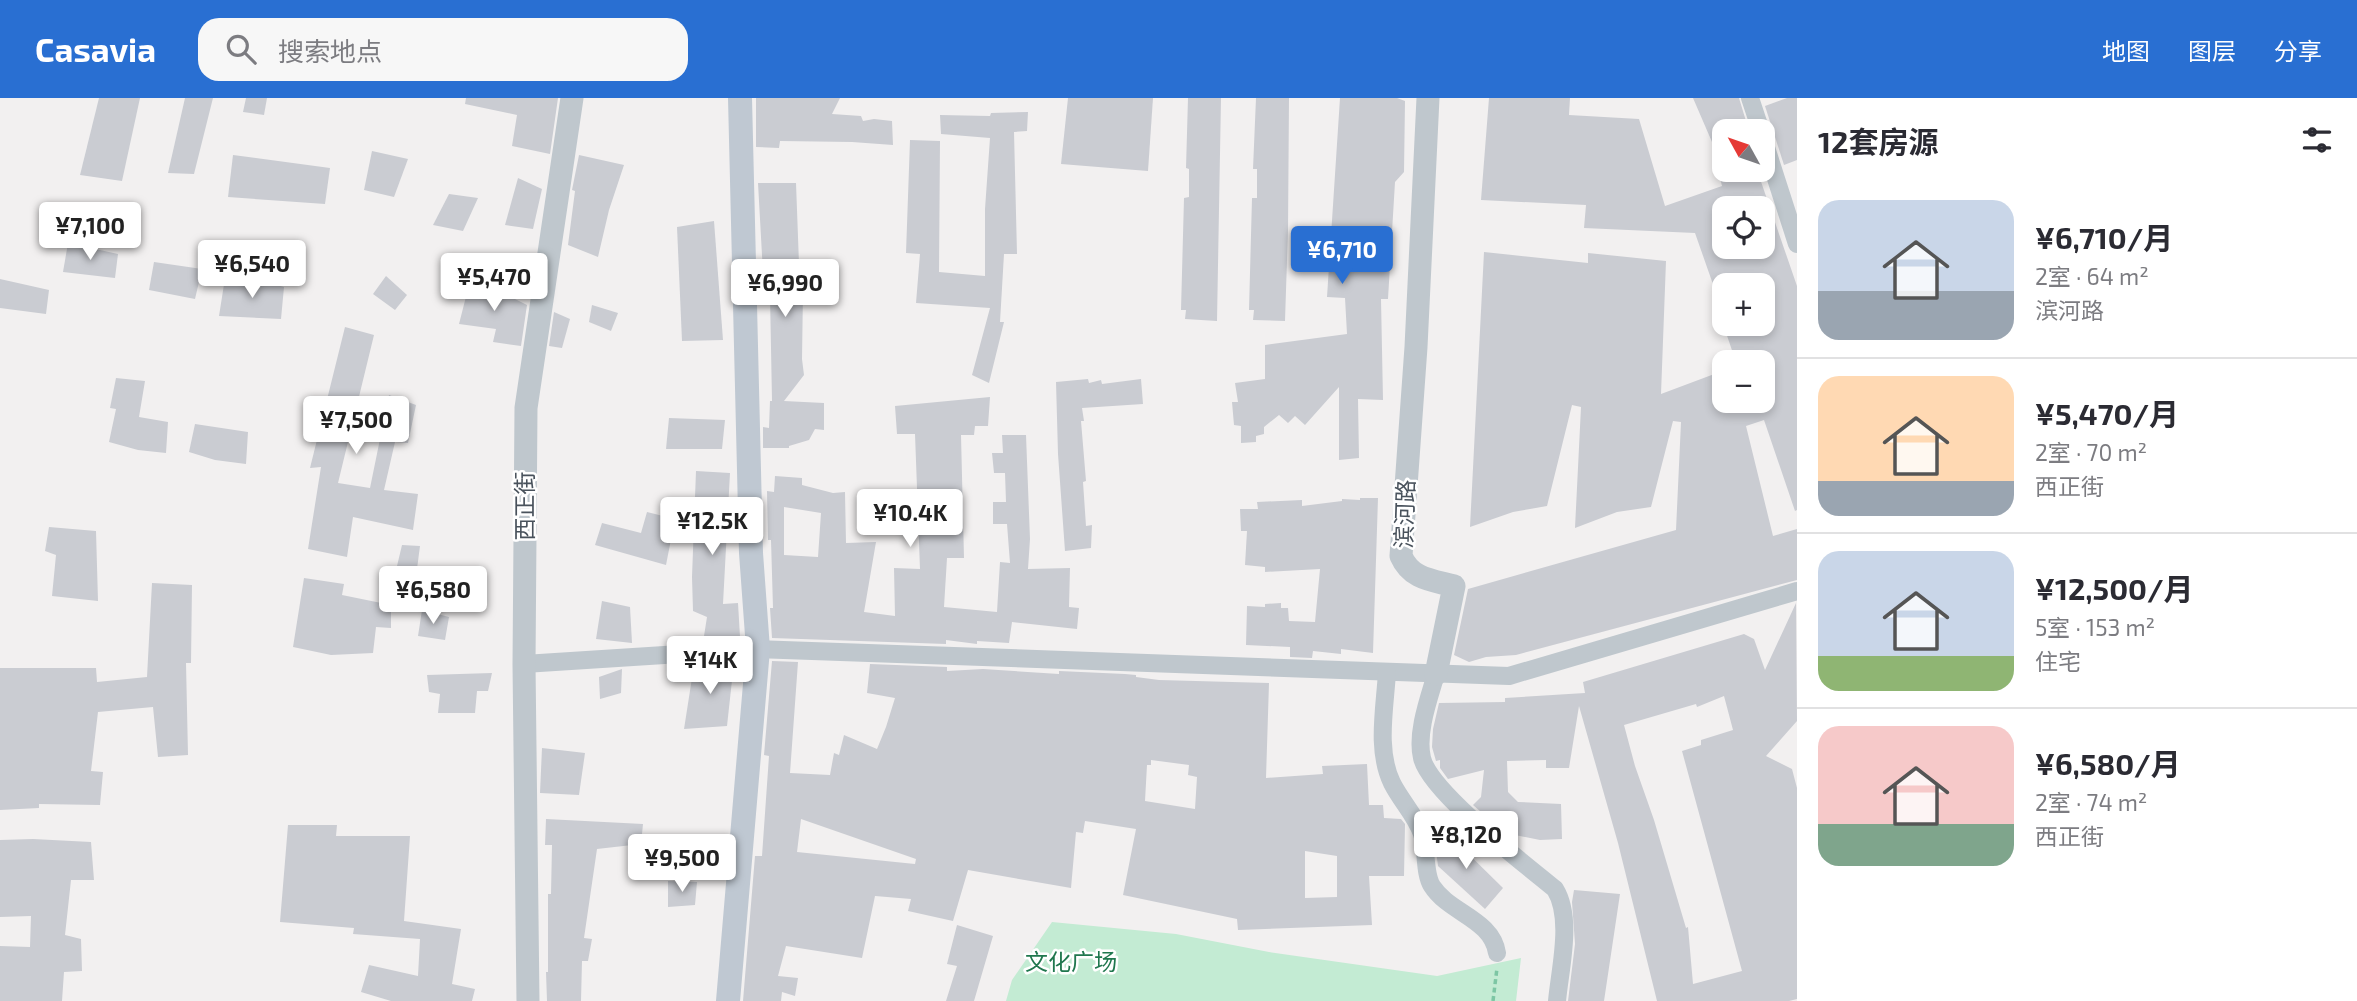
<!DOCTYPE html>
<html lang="zh">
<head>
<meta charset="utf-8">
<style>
	:root { --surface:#fff; --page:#f7f7f7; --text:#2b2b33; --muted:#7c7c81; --line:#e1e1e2; --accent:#296fd2 }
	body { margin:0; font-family:"Exo 2","Noto Sans SC",sans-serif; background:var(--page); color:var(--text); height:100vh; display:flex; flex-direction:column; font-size:26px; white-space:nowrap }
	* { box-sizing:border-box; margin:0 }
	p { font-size:23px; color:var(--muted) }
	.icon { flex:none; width:38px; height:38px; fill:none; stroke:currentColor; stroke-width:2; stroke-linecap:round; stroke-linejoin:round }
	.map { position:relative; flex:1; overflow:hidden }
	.panel { display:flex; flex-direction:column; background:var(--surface); width:560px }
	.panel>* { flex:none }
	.needle { width:46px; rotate:310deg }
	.fabs { position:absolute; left:1712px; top:21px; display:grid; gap:14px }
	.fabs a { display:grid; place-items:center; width:63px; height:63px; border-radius:14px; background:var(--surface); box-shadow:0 4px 10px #0003; font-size:35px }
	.price { position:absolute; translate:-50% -60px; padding:0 16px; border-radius:7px; background:#fff; color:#222; font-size:23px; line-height:46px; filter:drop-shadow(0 2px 4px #0008) }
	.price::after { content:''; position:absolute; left:50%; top:42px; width:21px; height:16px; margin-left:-10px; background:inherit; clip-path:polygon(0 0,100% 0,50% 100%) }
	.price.on { background:var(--accent); color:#fff }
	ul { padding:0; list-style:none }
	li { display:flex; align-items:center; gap:21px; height:175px; padding:0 21px }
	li+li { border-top:2px solid var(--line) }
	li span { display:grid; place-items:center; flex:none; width:196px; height:140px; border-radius:21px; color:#555 }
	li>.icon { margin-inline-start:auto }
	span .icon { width:84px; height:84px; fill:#fffc; stroke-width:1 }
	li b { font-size:30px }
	h2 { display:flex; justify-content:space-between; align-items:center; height:84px; padding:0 21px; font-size:30px }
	header { display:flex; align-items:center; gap:42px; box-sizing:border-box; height:98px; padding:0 35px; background:var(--accent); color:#fff }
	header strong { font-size:33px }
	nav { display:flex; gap:38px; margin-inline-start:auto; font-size:24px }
	.search { width:490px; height:63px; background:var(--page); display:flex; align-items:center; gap:18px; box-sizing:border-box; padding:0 24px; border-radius:21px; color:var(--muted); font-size:26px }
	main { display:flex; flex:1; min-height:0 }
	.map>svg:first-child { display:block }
	.green { fill:#c3ebd3 }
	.building { fill:#caccd2; fill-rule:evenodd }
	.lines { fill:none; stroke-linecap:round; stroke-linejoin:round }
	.path { stroke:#7dc6a4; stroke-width:3.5; stroke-dasharray:5 3.5; stroke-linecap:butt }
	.minor { stroke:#bfc7cd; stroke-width:18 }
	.tertiary { stroke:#bfc7cd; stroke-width:23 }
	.secondary { stroke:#bfc8d2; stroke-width:24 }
	.labels { text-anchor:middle; stroke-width:5; stroke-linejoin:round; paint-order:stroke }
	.street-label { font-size:23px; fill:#49525c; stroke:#fff }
	.park-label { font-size:23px; fill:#20774e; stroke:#fff }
</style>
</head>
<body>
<header>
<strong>Casavia</strong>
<div class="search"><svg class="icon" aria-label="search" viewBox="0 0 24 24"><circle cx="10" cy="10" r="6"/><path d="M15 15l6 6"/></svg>搜索地点</div>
<nav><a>地图</a><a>图层</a><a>分享</a></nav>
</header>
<main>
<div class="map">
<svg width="1797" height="903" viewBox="0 0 1797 903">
	<rect width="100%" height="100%" fill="#f2f0f0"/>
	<path class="green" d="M1052,824L1176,836L1269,854L1437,878L1521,860L1516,903H1006L1012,882Z"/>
	<g class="building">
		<path d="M99,0H140L122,83L80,77Z"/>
		<path d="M185,0H213L194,76L168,75Z"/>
		<path d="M246,0H267L264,17L243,14Z"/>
		<path d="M466,0H558L550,56L512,48L517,17L465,6Z"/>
		<path d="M756,0H840L832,16L861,18L863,23L874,21L892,23L893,47L852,44L780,43L779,50L756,49Z"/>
		<path d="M1068,0H1153L1148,73L1061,66Z"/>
		<path d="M1188,0H1221L1217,223L1185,221L1186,212H1181L1184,100L1189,99V71L1186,70Z"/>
		<path d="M1256,0H1289L1288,132L1285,223L1253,222L1254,212H1249L1252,100H1257V71H1253Z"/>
		<path d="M1340,0H1397L1405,3L1404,74L1395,84L1388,201H1381L1383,302L1358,301L1359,360L1339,362V289L1305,327L1295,318L1288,325L1279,317L1264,329V336L1256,338V344L1241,345V328L1234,327L1232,304H1238L1235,285L1265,281V247L1347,236L1345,200L1327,199Z"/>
		<path d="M1489,0H1570L1569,17L1639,21L1665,108L1722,88L1718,72H1757L1797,188V412L1795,413L1764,322L1746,328L1773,438L1797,431V482L1516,557L1486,559L1469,564L1454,557L1468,491L1676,432L1681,324L1673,323L1651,409L1617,414L1575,430L1581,309L1572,307L1547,408L1513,414L1470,429L1484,154L1588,165V155L1666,163L1661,296L1717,275L1724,295V303H1762V264H1736L1723,226H1762V187H1752L1751,184L1724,187V190L1715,192L1695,135L1584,130L1586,107L1481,102ZM1724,110H1762V149H1724Z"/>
		<path d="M1693,0H1739L1749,33H1724V69L1718,70L1712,44Z"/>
		<path d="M1787,0H1797V62L1784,67L1765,8Z"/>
		<path d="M1028,14L1027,33L1014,34L1017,156H1004L1000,224H1004L989,285L972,277L990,210L916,205L920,156L906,155L910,42L940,43L939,174L985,178V111L990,40L941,36L940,17L990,18L991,15Z"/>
		<path d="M372,53L408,61L394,99L364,92Z"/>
		<path d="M233,57L330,70L325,106L228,99Z"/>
		<path d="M579,57L624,67L609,112L598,159L568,147L575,93L572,92Z"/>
		<path d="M518,80L542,91L533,131L505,127Z"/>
		<path d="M758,85H796L800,193H803L802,261L804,277L784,303L824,305V332L815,331L809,342L789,348V350H763V329L769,330L770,303H772L770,197L793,171L763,175Z"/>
		<path d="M449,96L478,100L463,133L433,127Z"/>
		<path d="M714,123L723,242L682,243L677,129Z"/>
		<path d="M68,145L118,156L115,180L63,174Z"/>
		<path d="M154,164L202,171L195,201L149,192Z"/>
		<path d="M386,178L407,197L395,212L373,196Z"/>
		<path d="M471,179L527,207L521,248L493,244L496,231L459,226Z"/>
		<path d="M225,180L260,190L262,183L284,189L281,221L219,218Z"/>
		<path d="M0,181L49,192L46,216L0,210Z"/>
		<path d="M592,207L618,215L611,233L589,224Z"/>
		<path d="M554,214L570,221L562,250L549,248Z"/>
		<path d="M345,229L374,237L338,385L370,390L389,297L416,307L408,345L395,344L384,392L418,396L413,432L353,419L347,459L308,451L321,369L310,370Z"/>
		<path d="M116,280L145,283L139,319L168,324L166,355L138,352L109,344L116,311L110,310Z"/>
		<path d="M1088,281L1089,285L1101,282L1102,286L1141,281L1143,306L1082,310L1084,323H1081L1086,383L1083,384L1086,428L1092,427L1091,450L1065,453L1058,356L1056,284Z"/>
		<path d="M990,299L988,328H975L974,337H961L964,460H947L944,509L997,514L1000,464L1010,465L1007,426H993V404H1006L1005,375H994L992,355H1003L1002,337H1026L1030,441L1028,471L1070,470L1069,509L1079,510L1077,531L1012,524L1009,545L977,543V546L946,542V546L772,540L770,510H773L771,442H768L767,393L774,394L775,378L802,380V387L833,395L845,394L846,445L876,444L864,514L895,518L894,470L920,471L915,336H897L895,308ZM784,409L821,415L818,459L784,457Z"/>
		<path d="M669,320L725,322L722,351H666Z"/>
		<path d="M195,326L248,334L246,366L215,362L189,354Z"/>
		<path d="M696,373L730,375L723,506L738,505L740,539L738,541L709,543L704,538L707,519L693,513L692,479Z"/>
		<path d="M1360,400H1378L1373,555L1341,551V556L1313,553L1312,560L1290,559V549L1246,547L1247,508L1265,509V506L1281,505V510H1288L1289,523L1315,524L1320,471L1265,474V469L1245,467L1247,433H1241L1240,411H1258L1257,404L1302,402V408L1342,403V401L1360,402Z"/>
		<path d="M647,414L675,421L666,467L595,447L602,425L641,435Z"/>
		<path d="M49,429L96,433L98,503L52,498L56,457L45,453Z"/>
		<path d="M402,447L420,448L417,471L397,468Z"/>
		<path d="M304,480L344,486L342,497L391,507V530L376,529L373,555L331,557L293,549Z"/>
		<path d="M152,485L192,487L191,565H186L188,657L158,659L153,609L98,614L91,673L103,674L100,707L39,706V710L0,712V570H96L97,584L147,579Z"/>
		<path d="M602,503L630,509L632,545L596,541Z"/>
		<path d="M1796,505L1797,623L1766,658L1792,671L1797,690V901L1789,903H1657L1618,745L1579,608L1569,670H1546V662L1507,663L1508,694L1518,704L1561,706L1562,741L1540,742L1505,735L1473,707L1481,699L1484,672L1448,681L1440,670V662L1436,663L1432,649L1433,631L1439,605L1505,604V600L1585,595L1583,584L1744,536L1754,541L1765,572ZM1724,598L1733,632L1701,642V647L1682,653L1742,873L1693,886L1688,829L1686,830L1654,722L1635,668L1624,627L1696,606L1697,609Z"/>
		<path d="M422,512L449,519L445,542L418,538Z"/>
		<path d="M772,563L798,564L790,675L830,677L834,655L839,657L844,637L877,651L886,629L895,600L867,595L870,566L947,569V573L983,571L1059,576V573L1125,576L1136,577V579L1159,582L1269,585L1266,680L1323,676L1322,668L1367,666L1369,707H1383L1384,720L1401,721L1405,726L1404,778H1369L1372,827L1238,832L1237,821L1123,797L1136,731L1085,723L1083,735L1076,734L1071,790L968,772L953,823L908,813L911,801L875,798L862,860L786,848L778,878L798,880L795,898L782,894L781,903H743L755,758H762L769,658L764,657ZM1151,662L1189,667L1188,677L1197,679L1195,711L1145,703L1147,667H1151ZM801,721L916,761L915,766L797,754ZM1305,753L1337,758V799L1305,800Z"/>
		<path d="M730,564H734L727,628L684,631L694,567Z"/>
		<path d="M622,571L621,595L600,601L599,579Z"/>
		<path d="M492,575L488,593H477L475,615H438L440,596L429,594L427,577Z"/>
		<path d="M542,650L585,655L579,697L540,695Z"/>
		<path d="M546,721L643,726L641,746L597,751L584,840L592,841L588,863H582L581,903H547L546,874H548V796H551L552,747H545Z"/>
		<path d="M288,727H337L336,738H410L404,823L461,831L452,886L475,891L472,903H391L361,894L369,867L418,878L420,841L353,836L354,830L280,824Z"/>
		<path d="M1445,733L1503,790L1485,811L1438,768L1435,745Z"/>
		<path d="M33,741L91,744L94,782H71L65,837L81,841L82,873L64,874L62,903H0V848L30,849L31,818L0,819V742Z"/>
		<path d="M668,783L697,784L695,807L668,809Z"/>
		<path d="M1574,792L1620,796L1604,903H1568L1575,846L1572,804Z"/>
		<path d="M957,827L993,838L974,903H946L957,868L947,866Z"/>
	</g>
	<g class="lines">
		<path class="path" d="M1493,903L1497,870"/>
		<g class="minor">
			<path d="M1750,0L1761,33"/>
			<path d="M1762,37L1797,146"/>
			<path d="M524,566L758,551L1509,578L1797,493"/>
			<path d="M1387,574C1385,610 1376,652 1392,685C1401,703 1416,718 1422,736C1427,751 1424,776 1432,788C1449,815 1492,821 1497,855"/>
			<path d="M1436,576C1429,600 1416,635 1422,660C1430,694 1525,766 1555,791C1573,820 1560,870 1557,903"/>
		</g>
		<g class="tertiary">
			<path d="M1428,0L1416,249L1401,458C1411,481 1431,482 1454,488L1436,576"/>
			<path d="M528,903L524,566L526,310L572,0"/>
		</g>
		<path class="secondary" d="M728,903L758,551L751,455L740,0"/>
	</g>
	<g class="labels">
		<g class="street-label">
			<text transform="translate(525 408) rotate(-90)" y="8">西正街</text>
			<text transform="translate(1405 416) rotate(-88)" y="8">滨河路</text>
		</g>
		<g class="park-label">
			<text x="1071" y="872">文化广场</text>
		</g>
	</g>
</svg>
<div class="fabs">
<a><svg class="needle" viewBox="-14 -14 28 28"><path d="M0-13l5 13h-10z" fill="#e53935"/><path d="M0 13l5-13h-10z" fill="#7c7c81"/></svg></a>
<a><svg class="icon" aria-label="locate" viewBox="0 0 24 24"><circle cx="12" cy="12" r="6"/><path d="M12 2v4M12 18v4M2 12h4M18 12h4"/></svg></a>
<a>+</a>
<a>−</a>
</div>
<b class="price" style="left:90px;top:164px">¥7,100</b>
<b class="price on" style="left:1342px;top:188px">¥6,710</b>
<b class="price" style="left:252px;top:202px">¥6,540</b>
<b class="price" style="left:494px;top:215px">¥5,470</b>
<b class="price" style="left:785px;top:221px">¥6,990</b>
<b class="price" style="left:356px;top:358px">¥7,500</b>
<b class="price" style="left:910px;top:451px">¥10.4K</b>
<b class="price" style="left:712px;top:459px">¥12.5K</b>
<b class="price" style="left:433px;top:528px">¥6,580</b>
<b class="price" style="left:710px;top:598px">¥14K</b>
<b class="price" style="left:1466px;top:773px">¥8,120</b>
<b class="price" style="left:682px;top:796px">¥9,500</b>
</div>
<section class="panel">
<h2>12套房源<svg class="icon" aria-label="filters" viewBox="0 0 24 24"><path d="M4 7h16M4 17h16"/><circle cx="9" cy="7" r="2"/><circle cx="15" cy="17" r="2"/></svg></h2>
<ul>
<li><span style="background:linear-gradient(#c9d6e8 65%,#9aa5b1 0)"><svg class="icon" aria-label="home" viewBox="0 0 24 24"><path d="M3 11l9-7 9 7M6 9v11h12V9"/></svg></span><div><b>¥6,710/月</b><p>2室 · 64 m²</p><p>滨河路</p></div></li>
<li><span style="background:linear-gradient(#ffd9b3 75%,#9aa5b1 0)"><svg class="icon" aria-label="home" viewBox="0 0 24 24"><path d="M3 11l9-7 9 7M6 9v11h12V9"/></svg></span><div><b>¥5,470/月</b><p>2室 · 70 m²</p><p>西正街</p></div></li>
<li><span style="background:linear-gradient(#c9d6e8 75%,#8fb573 0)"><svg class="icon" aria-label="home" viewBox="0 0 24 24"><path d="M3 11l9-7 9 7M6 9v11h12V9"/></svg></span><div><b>¥12,500/月</b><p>5室 · 153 m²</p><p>住宅</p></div></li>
<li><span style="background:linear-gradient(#f6c9c9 70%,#7fa58c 0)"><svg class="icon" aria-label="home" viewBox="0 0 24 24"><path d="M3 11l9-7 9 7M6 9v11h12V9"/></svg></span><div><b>¥6,580/月</b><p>2室 · 74 m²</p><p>西正街</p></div></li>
</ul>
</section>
</main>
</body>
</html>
